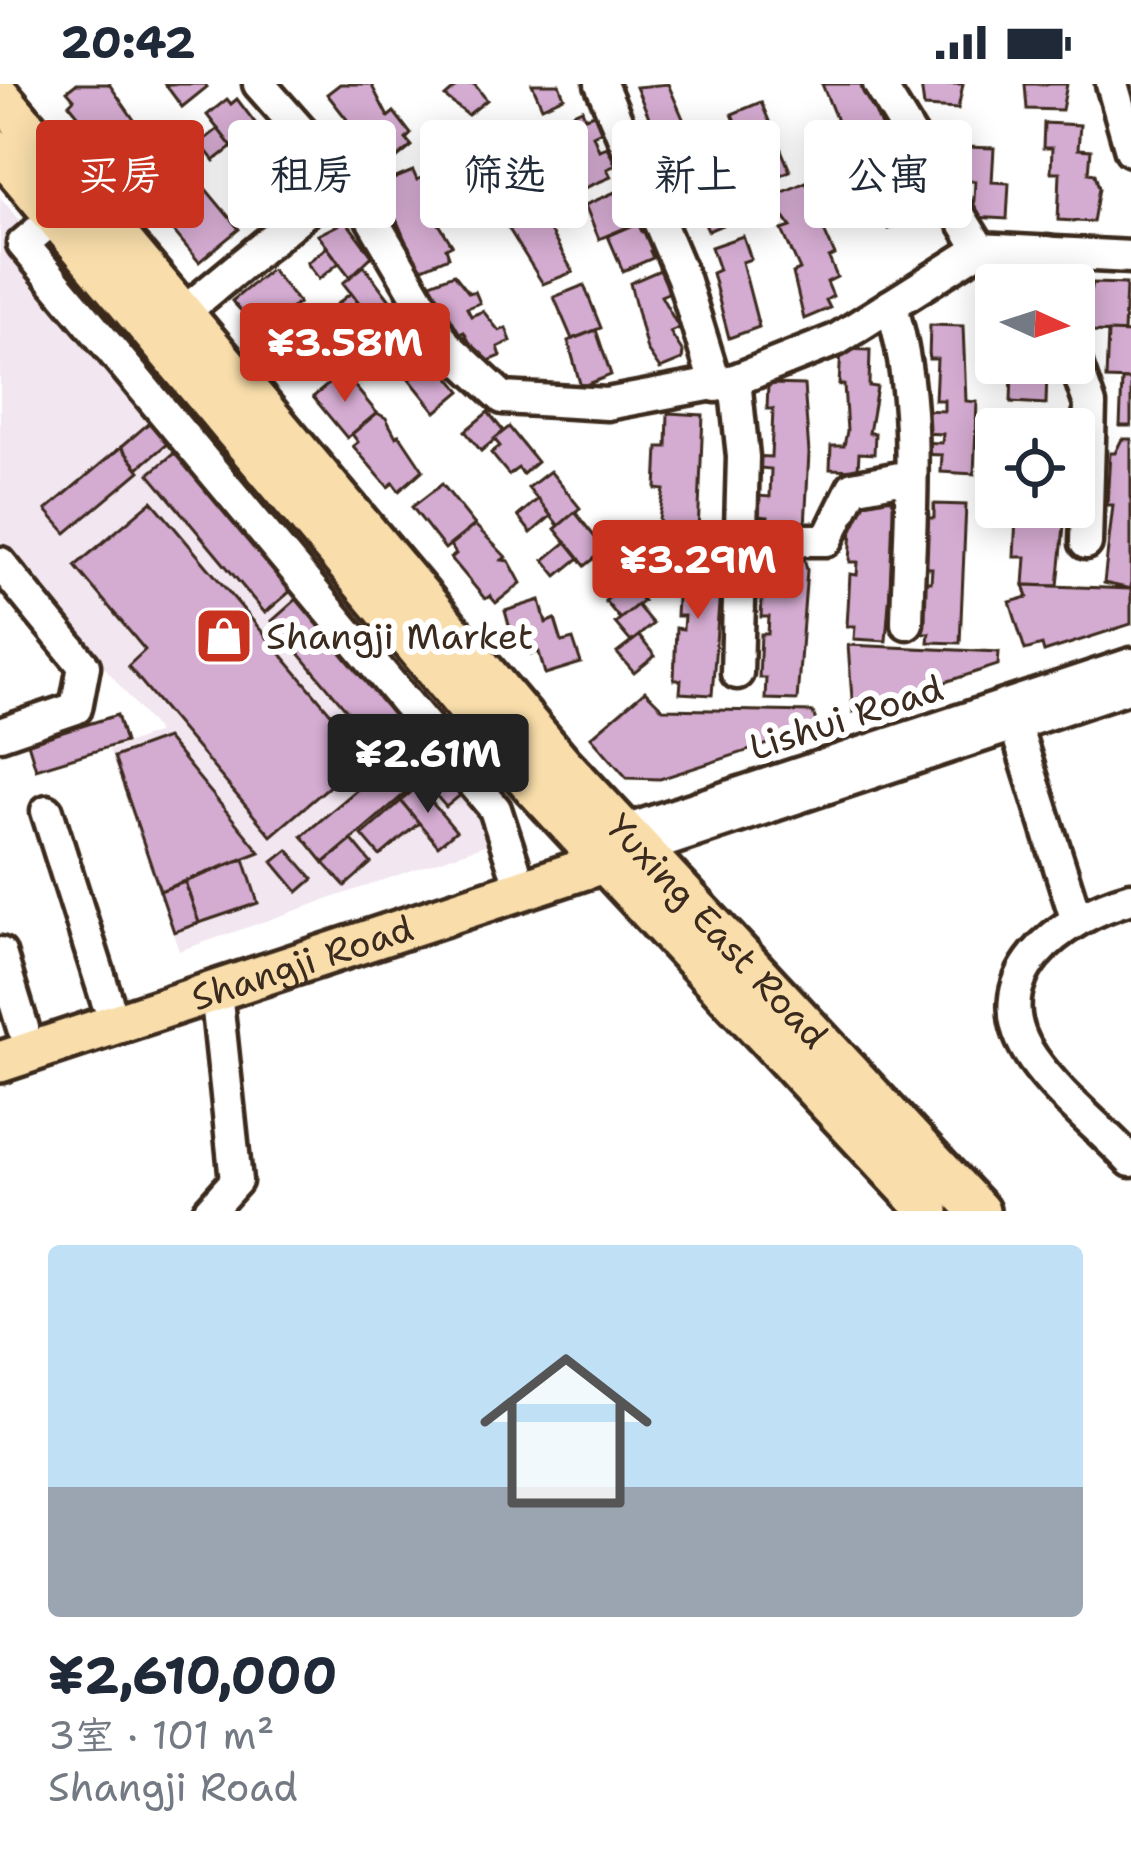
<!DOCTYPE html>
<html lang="zh">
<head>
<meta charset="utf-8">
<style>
	:root { --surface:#fff; --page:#f6f6f7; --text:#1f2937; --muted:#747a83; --accent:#c8321e }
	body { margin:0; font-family:"Shantell Sans","LXGW WenKai TC",sans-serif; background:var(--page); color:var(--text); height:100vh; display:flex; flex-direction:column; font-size:45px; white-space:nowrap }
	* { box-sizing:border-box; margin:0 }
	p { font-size:39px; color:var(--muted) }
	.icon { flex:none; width:66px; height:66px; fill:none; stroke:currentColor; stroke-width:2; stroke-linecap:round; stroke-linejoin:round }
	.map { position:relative; height:1127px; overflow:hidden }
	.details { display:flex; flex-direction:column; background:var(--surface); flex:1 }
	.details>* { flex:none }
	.guide { position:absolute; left:36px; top:36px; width:1059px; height:108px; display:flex; gap:24px }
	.needle { width:78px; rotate:93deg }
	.tools { position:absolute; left:975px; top:180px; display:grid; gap:24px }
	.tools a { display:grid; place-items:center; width:120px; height:120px; border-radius:12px; background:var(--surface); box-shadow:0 6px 30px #0003; font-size:60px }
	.price { position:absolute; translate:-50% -102px; padding:0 27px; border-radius:12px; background:var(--accent); color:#fff; font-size:39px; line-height:78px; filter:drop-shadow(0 3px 6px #0008) }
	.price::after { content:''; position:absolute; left:50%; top:72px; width:36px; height:27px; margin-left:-18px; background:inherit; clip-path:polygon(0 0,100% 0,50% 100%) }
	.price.selected { background:#222; color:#fff }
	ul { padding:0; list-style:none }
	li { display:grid; align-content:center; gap:24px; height:636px; padding:0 48px }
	li span { display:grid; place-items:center; height:372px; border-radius:12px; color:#555 }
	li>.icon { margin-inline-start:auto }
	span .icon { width:216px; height:216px; fill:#fffc; stroke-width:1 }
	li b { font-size:51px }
	.pill { padding:0 42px; border-radius:12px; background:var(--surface); box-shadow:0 6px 30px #0003; font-size:42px; line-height:108px }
	.pill.selected { background:var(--accent); color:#fff }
	.status { display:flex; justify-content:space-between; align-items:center; height:84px; padding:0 60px; background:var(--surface); direction:ltr }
	.status svg { height:33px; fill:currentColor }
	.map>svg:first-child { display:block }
	.built { fill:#f2e6f1 }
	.building { fill:#d4abd1; stroke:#3b2a1e; stroke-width:3 }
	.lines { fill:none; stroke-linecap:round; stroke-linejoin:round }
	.minor-casing { stroke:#3b2a1e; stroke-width:39 }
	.major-casing { stroke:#3b2a1e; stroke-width:48 }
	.minor { stroke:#fff; stroke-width:30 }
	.major { stroke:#f9deab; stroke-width:39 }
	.labels { text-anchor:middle; stroke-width:12; stroke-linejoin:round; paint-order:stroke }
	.poi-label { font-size:36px; fill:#3b2a1e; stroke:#fff; text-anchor:start }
	.street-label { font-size:36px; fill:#3b2a1e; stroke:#fff }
</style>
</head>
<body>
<div class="status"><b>20:42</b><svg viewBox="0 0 49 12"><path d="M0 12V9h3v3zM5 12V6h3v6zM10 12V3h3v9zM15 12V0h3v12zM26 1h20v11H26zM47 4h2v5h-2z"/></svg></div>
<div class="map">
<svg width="1131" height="1127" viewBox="0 0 1131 1127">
	<rect width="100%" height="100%" fill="#fff"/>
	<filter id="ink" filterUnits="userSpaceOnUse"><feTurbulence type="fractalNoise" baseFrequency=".00833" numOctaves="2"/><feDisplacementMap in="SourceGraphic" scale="24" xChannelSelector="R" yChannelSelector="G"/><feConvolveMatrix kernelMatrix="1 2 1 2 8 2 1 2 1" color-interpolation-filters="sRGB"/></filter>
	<g filter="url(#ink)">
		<path class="built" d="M0,113L512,723L499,756L179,867L109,666L158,648L0,456Z"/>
		<g class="building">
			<path d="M76,0H109L139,43L114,64L108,56L103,61L69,20L74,15L67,7Z"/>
			<path d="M165,0H205L207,3L182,23Z"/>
			<path d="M340,0H371L388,33L394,28L411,50L406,55L412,62L385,84L327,10Z"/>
			<path d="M460,0H474L487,16L468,31L445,13Z"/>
			<path d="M532,0H559L564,13L542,23Z"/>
			<path d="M668,0L694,60L666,72L636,3Z"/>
			<path d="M822,0H864L884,50L848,64Z"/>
			<path d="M921,0H963L958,25L924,23Z"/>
			<path d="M1025,0H1067L1062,26L1027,25Z"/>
			<path d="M227,15L231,20L237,15L262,48L237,70L207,31Z"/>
			<path d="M761,18L790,87L761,99L732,30Z"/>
			<path d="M582,25L585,33L594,30L601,47L593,51L599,66L607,63L616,81L607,85L611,93L580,106L551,39Z"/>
			<path d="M509,36L523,72L486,87L471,51Z"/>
			<path d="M1044,39L1080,41L1078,65L1091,66L1089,89L1095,90L1099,104L1093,138L1058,136L1060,88H1051L1052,64H1043Z"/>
			<path d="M218,45L232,63L214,77L200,59Z"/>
			<path d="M275,47L299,79L273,105L243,65Z"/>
			<path d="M886,63L900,98L870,110L856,75Z"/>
			<path d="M964,63L994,64L992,98L1009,99L1007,135L973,133L975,97H963Z"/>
			<path d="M703,71L716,103L684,115L671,83Z"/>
			<path d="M516,74L531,111L497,125L482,88Z"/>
			<path d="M169,76L177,86L185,80L239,145L199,178L148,116L153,113L142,100Z"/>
			<path d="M252,78L267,96L248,110L234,92Z"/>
			<path d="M413,87L417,96L423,93L434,119L428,122L452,161L446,164L449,173L418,186L381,100Z"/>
			<path d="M906,95L920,132L888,145L874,108Z"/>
			<path d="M806,98L823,128L817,131L835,171L829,174L837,193L827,198L833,212L826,216L830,224L804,235L793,189L800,186L782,146L791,143L770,114Z"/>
			<path d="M725,99L739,134L708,147L694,112Z"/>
			<path d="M615,108L618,116L626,113L634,132L627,136L630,142L599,155L585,121Z"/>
			<path d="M537,124L573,188L543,200L504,137Z"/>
			<path d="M346,137L372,172L350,193L318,151Z"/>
			<path d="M638,139L642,148L650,144L658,164L650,167L653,174L623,187L608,152Z"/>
			<path d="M743,152L751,175L742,178L759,243L729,254L712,189L719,186L711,163Z"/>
			<path d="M327,163L339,179L319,195L307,179Z"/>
			<path d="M364,182L392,219L371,235L343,199Z"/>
			<path d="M271,185L299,219L292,224L304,240L275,264L232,217Z"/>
			<path d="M660,186L670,208L661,212L679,244L670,248L683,268L682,276L660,285L647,266L630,199Z"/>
			<path d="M454,190L469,209L475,207L480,219L467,224L471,232L483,227L499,247L506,244L511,257L498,263L501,272L481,280L464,248L457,251L453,239L445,243L428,200Z"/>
			<path d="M1093,199L1126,200L1124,249L1090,248L1088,213Z"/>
			<path d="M584,201L601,244L572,255L554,213Z"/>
			<path d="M351,209L364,227L346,241L333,223Z"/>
			<path d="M398,229L461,307L436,328L373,250Z"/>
			<path d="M930,241L963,242L966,317L977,318L974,390L941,388L942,371L917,370V358L942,359L943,350L920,349L921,326L944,327V316H935L937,275H929Z"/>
			<path d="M596,246L611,291L581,303L568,257Z"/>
			<path d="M1108,248L1131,249V296L1106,295Z"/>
			<path d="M841,265L870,266L869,302L877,303L869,349H875L874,370L859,369L858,386L830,385L831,362H844L847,347L844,301H839Z"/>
			<path d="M1012,287L1047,288L1046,320L1011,318Z"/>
			<path d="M343,288L377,329L347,354L313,313Z"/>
			<path d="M1122,296H1131V342H1120Z"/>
			<path d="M768,300L804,301L809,369L805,443L768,449V433L744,431L745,411L770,413L771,385L748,383L749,372L771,373L773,325H767Z"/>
			<path d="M488,328L504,348L481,367L465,347Z"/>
			<path d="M377,329L386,334L396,353L399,350L423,386L399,407L393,399L388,403L353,362L358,358L352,350Z"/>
			<path d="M668,329L703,331L698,449L662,447L659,435L664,406L656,405L658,363H667Z"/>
			<path d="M156,333L174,354L138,384L121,363Z"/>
			<path d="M509,343L537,378L523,390L518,384L509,391L491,369L500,362L494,355Z"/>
			<path d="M1122,355H1131V505L1104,499L1113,421H1107L1110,369H1115Z"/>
			<path d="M184,361L300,499L265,529L149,390Z"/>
			<path d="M121,363L140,387L66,449L46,426Z"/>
			<path d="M550,387L580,424L559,442L528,404Z"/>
			<path d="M442,400L475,441L445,465L412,423Z"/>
			<path d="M861,413L892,415L896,426L886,557L854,555L855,542H847L850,490L857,491L858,478H850L853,425H860Z"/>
			<path d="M538,415L551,432L531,449L518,432Z"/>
			<path d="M152,417L366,671L271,752L128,582L145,566L75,482Z"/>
			<path d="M934,420L966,421L960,559L928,558L929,549H920L922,498H931L932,484H924L926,434H934Z"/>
			<path d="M1028,423H1061L1065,432L1058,502L1024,501L1026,473H1014L1016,432L1028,433Z"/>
			<path d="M575,428L605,466L585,482L555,445Z"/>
			<path d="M475,441L506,473L502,476L509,477L521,499L496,519L490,512L485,515L451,474L456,470L450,461Z"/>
			<path d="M566,458L579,474L557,492L544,476Z"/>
			<path d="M687,467L718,469L722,480L712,611L680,609L681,596H674L676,544L683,545L684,532H676L679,479H686Z"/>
			<path d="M771,472L804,474L807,486L797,616L765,615L766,594H759L761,550H768L769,533H761L764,484H771Z"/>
			<path d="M618,475L633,494L611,512L596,493Z"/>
			<path d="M628,498L643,517L620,535L605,517Z"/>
			<path d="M1024,501L1131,505V540L1044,568L1042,561L1025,566L1010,518L1028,513Z"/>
			<path d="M306,507L420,643L385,672L272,537Z"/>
			<path d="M540,516L546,539L555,535L562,558L573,555L581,579L545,590L539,568L531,570L524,548L512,552L505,527Z"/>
			<path d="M637,521L653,540L631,558L615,539Z"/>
			<path d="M639,552L655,572L634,589L617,569Z"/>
			<path d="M848,561L999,568L998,581L853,628Z"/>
			<path d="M645,607L663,625L813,628L818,644L660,695L627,694L591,653Z"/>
			<path d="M117,631L125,658L36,685L28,659Z"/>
			<path d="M166,654L260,768L160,807L114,673Z"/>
			<path d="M428,655L469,704L446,723L422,695L412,704L395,683Z"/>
			<path d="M385,682L407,708L324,779L302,752Z"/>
			<path d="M418,702L456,747L438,762L401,717Z"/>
			<path d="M401,717L419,739L380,772L362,751Z"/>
			<path d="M352,756L371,779L345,802L324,779Z"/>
			<path d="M288,766L313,795L298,808L273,778Z"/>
			<path d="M244,775L258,819L199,839L185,798Z"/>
			<path d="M185,798L199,839L174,848L160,807Z"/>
		</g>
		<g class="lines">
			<defs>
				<g id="minor">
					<path d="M259,0L359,113L445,260L503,314L607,320L735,296L836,256L980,165L1131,173"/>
					<path d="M601,0L683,194L716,302"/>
					<path d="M879,0L980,165"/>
					<path d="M1112,0L1131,66"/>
					<path d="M55,133L23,160L495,725L514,783"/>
					<path d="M1047,168L1054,201"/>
					<path d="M891,221C923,321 909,435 907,539"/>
					<path d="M183,229L345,95"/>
					<path d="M1074,275L1090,321L1086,459"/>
					<path d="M735,296L743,373L737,589"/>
					<path d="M741,456H827L853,403L910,392"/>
					<path d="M0,479L84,582L76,624L0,650"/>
					<path d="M1015,641L1076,834"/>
					<path d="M47,727L107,917"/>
					<path d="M607,753L1131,580"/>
					<path d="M624,771L1131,602"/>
					<path d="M1131,814C1062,833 976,894 1033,975C1059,1012 1100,1044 1131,1077"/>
					<path d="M0,869L23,944"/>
					<path d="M209,1127L236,1097L216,907"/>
				</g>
				<g id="major">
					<path id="s1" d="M0,12L561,679L979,1127"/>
					<path d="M0,67L534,703L929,1127"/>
					<path id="s2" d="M0,978L603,779"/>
				</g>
			</defs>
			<use href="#minor" class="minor-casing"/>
			<use href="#major" class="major-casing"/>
			<use href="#minor" class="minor"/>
			<use href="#major" class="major"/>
		</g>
	</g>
	<defs>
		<symbol id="shop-square" viewBox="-11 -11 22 22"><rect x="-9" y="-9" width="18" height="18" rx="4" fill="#c8321e" stroke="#fff"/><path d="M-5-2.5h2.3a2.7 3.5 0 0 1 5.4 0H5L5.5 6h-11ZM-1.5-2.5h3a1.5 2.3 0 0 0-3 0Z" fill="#fff"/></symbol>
	</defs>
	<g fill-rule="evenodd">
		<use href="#shop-square" x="191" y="519" width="66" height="66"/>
	</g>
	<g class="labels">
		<g class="poi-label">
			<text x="266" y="565">Shangji Market</text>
		</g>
		<g class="street-label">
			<text transform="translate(846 633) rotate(-18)" y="13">Lishui Road</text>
			<text dy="13" stroke="none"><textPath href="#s1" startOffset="1101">Yuxing East Road</textPath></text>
			<text dy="13" stroke="none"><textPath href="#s2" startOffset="318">Shangji Road</textPath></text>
		</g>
	</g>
</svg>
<div class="tools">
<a><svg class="needle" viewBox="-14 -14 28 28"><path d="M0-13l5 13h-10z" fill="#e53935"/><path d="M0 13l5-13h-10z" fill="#747a83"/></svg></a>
<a><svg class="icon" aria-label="locate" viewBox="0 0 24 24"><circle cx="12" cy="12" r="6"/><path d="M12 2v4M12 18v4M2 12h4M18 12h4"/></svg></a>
</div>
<b class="price" style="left:345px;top:321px">¥3.58M</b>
<b class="price" style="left:698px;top:538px">¥3.29M</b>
<b class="price selected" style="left:428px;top:732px">¥2.61M</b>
<div class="guide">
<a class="pill selected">买房</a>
<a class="pill">租房</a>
<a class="pill">筛选</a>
<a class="pill">新上</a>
<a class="pill">公寓</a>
</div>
</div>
<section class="details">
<ul>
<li><span style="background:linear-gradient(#bfe0f5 65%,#9aa5b1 0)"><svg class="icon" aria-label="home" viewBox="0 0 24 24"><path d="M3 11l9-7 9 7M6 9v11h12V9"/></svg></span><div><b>¥2,610,000</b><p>3室 · 101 m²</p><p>Shangji Road</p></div></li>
</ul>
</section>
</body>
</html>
